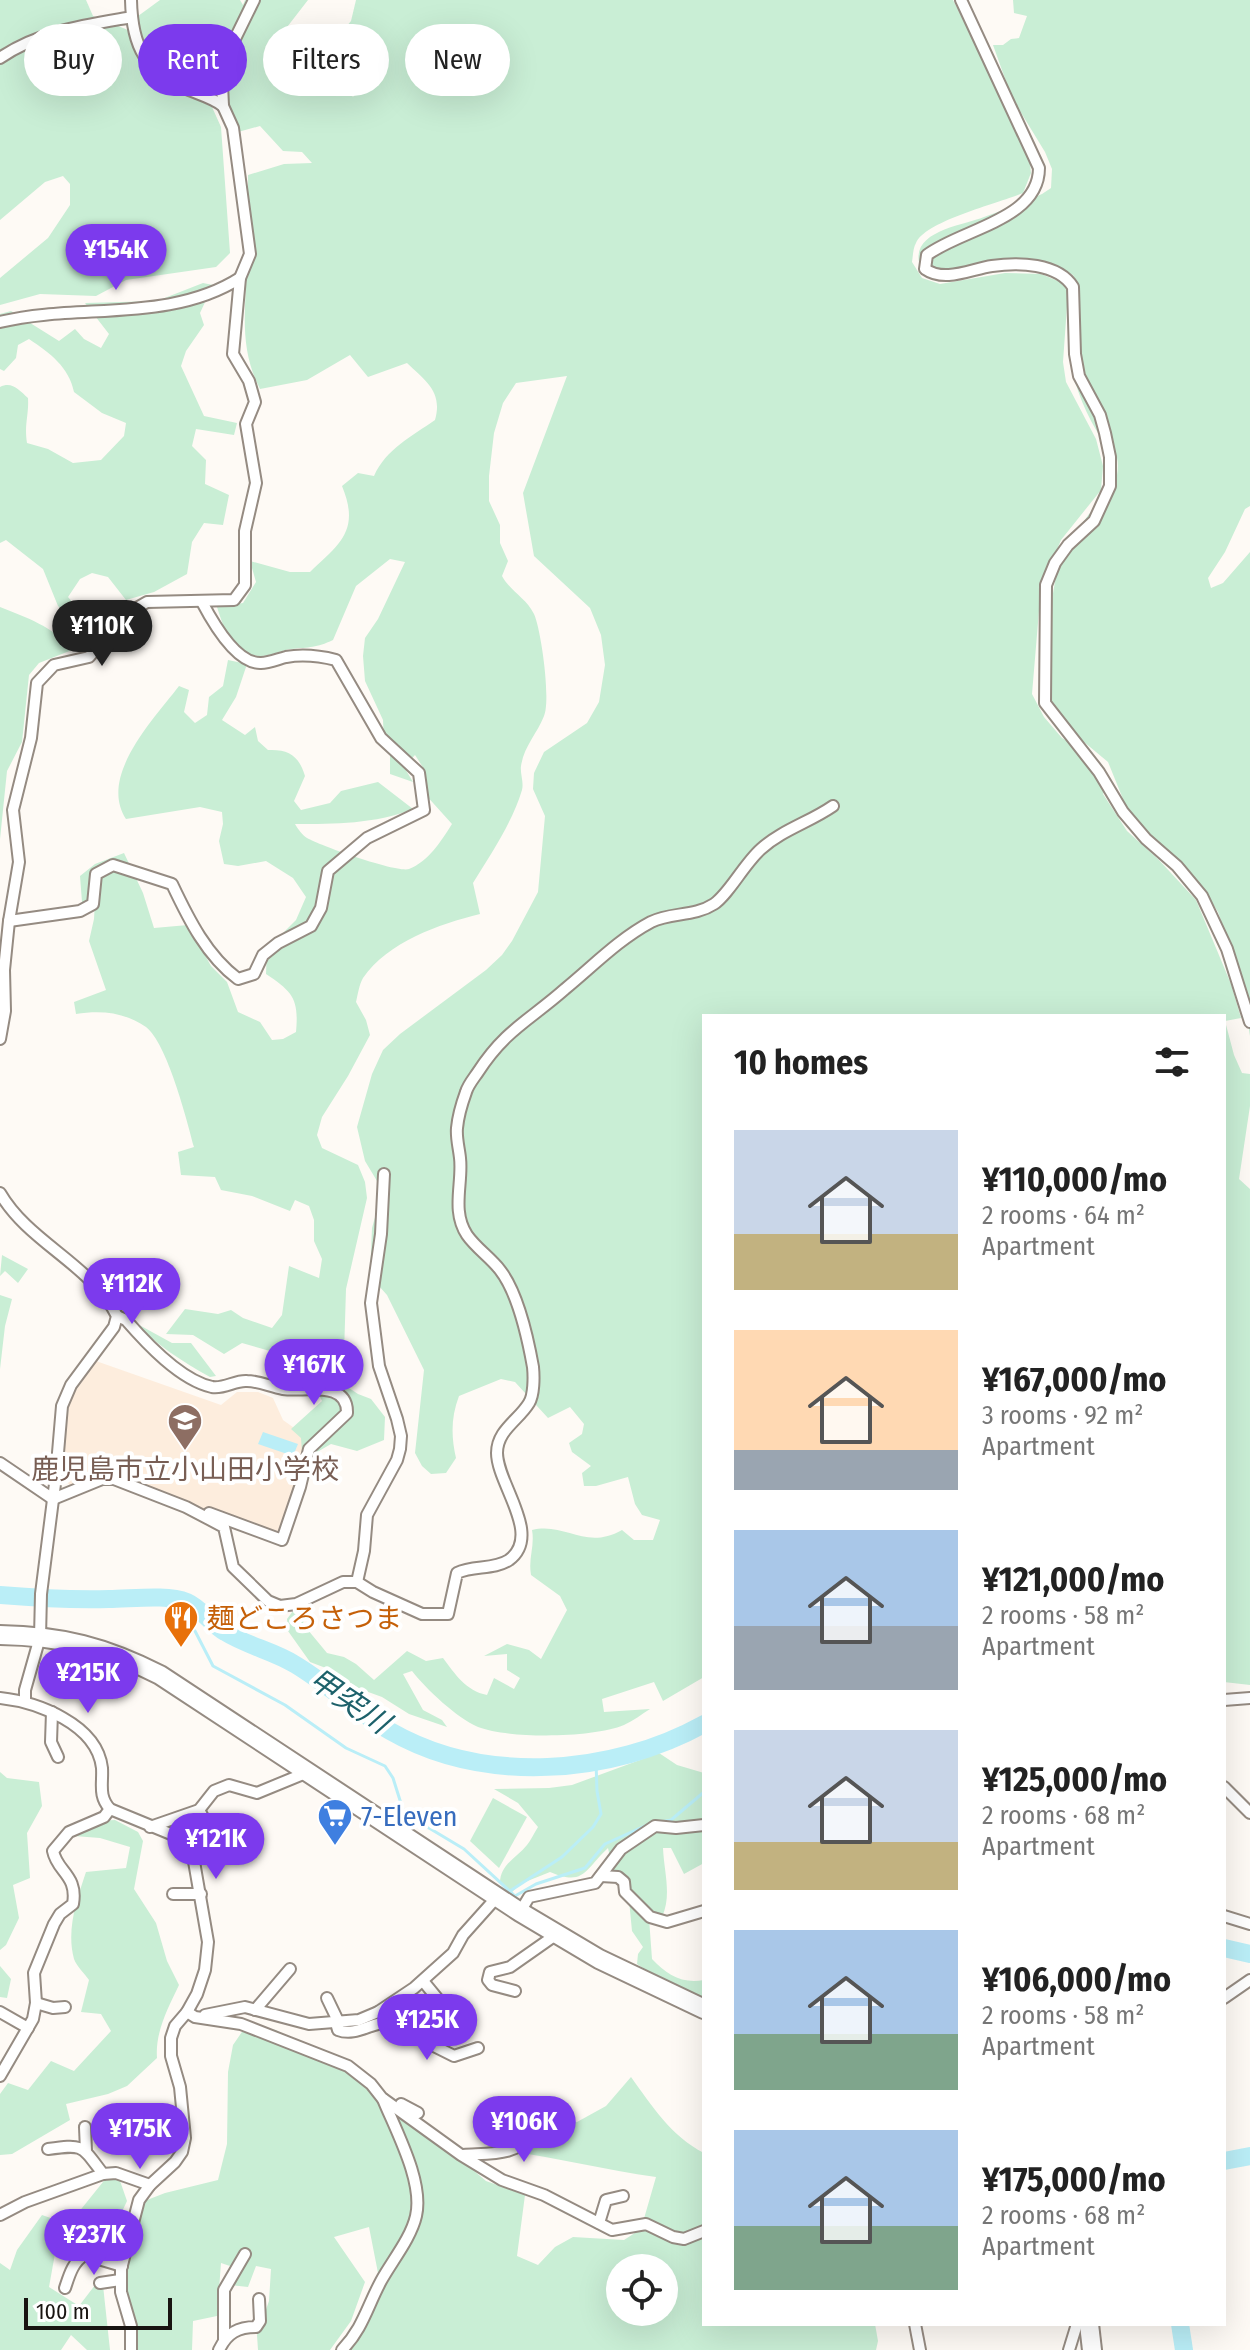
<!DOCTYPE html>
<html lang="en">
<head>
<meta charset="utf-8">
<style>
	:root { --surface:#fff; --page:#f6f6f6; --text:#222; --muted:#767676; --accent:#7c3aed }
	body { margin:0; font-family:"Fira Sans Condensed","Noto Sans JP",sans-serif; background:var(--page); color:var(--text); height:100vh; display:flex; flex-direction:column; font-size:30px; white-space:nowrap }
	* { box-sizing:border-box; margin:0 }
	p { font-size:26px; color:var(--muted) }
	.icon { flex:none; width:44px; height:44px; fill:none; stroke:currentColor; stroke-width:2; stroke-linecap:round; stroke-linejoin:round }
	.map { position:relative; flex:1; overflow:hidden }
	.sheet { position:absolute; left:702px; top:1014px; width:524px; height:1312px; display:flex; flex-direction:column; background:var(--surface); border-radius:0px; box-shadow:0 8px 32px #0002 }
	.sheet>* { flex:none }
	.hud { position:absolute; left:24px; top:24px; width:558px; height:72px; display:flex; gap:16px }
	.controls { position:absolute; left:606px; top:2254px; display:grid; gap:16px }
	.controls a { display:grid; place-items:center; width:72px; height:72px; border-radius:50%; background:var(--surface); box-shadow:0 8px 32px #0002; font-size:40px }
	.scale { position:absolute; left:24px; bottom:20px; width:148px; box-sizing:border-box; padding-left:8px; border:4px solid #181411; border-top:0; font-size:22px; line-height:28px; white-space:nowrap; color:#181411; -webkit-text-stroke:6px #fff; paint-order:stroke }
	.price { position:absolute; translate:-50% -68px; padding:0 18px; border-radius:28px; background:var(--accent); color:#fff; font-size:26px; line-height:52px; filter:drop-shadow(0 2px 4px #0008) }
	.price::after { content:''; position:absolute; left:50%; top:48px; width:24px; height:18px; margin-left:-12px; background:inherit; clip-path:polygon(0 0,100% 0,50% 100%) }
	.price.on { background:#222; color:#fff }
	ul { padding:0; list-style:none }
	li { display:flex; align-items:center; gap:24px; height:200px; padding:0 32px }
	li span { display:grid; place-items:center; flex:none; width:224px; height:160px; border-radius:0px; color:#555 }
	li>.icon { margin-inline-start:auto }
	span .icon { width:96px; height:96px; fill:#fffc; stroke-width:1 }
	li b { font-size:34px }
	h2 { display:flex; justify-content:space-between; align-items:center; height:96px; padding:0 32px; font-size:34px }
	.tag { padding:0 28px; border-radius:36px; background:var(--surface); box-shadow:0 8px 32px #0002; font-size:28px; line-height:72px }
	.tag.on { background:var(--accent); color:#fff }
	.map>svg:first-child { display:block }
	.built { fill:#fdeddd }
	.green { fill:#c9eed5; fill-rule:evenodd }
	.water { fill:#baeef7 }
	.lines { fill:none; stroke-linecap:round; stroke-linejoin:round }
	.stream { stroke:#baeef7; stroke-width:3 }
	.river { stroke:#baeef7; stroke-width:18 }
	.street-casing { stroke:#958b82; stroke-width:14 }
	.highway-casing { stroke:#958b82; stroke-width:22 }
	.street { stroke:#fff; stroke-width:10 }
	.highway { stroke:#fff; stroke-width:18 }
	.labels { text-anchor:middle; stroke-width:8; stroke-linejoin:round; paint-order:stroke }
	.education-label { font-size:28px; fill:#785e54; stroke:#fff }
	.food-label { font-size:28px; fill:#c56008; stroke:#fff; text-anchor:start }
	.shop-label { font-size:28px; fill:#366cbe; stroke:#fff; text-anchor:start }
	.water-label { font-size:30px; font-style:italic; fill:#1d616b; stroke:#fff }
</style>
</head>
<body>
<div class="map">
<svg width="1250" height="2350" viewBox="0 0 1250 2350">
	<rect width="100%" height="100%" fill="#fefaf5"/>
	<path class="built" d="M96,1361L221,1405L237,1392H258L273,1398L283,1420L311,1440L280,1537L101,1474L71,1486L61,1477L69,1405L75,1392Z"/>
	<g class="green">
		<path d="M0,0H86L93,16L128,30L150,73L212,107L221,127L230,253L216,267L126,280L96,296L40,294L0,305V278L48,238L70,205V184L63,176L45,182L0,220Z"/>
		<path d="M160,0H240L243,5L245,0H308L284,31L303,25L315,34L326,56L353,97L359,87L357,72L341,56V33L351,21L356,0H953L988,69L1030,164L1031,173L1023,193C999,203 925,221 916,243C913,248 913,256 912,262L922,278L940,284L1005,273L1041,274L1063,283L1068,292L1063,362L1066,382L1096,439L1103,466L1101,490L1061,540L1041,587L1032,694L1044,717L1062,738L1095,757L1110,779L1103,794L1127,831L1158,859L1196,900L1231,984L1241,1018L1225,1021L1234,1055L1242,1073L1250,1074V1106L1239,1179L1250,1189V1685L1224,1682V1016H704V1677L663,1701L654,1682L602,1699L604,1712L650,1709C642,1714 633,1721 624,1725C593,1738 509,1739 478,1727C457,1718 426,1689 412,1671L403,1674L423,1710L442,1720L447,1727L409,1714L382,1697L360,1689L331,1670L310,1662L288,1631L287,1619L293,1611L305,1609L303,1624L327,1653L344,1657L356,1664L374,1680L407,1651L426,1661L443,1658C455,1674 466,1691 487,1695L494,1678L514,1689L520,1678L507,1670V1654L484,1656L507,1644L529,1650L541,1659L567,1610L560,1596L531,1575C528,1558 535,1546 532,1530C566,1522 585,1551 622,1530L634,1540H653L660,1520L642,1515L635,1504L628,1477L596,1486H584L582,1473L591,1466L572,1452L569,1443L582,1434L584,1424L570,1407L548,1418L515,1382L501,1379L459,1396C451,1417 451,1436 456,1458L446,1473L431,1474L422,1466L415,1453L424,1370L387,1295L370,1276L372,1228L380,1199L377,1181L365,1161L357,1127L372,1074L383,1050L400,1034L486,970L502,955L512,941L538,892L545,816L533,789L534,773L544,752L587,723L599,702L605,665L601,635L590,608L534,556L523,493L567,376L516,383L503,403L494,433L489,476V501L500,525V543L508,561L502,576C510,591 526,598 534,614C541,629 551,700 544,716C537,734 524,746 521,766C520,774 524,782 522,790C512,823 491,854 473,883L480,914C439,924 388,942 363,978C359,985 358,994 356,1002L366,1020L370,1035L348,1076L322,1117L317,1135L322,1148L358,1165L365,1182L367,1198L346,1289L344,1354L346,1386L358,1394L371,1399L385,1417L384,1440L357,1451L331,1444L312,1455L302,1452L301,1438L291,1429L322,1401L314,1384L280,1383L278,1366L284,1355L242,1343L224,1354L193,1335L166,1334L185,1309L218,1314L231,1310L243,1318L272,1328L282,1315L289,1266L319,1278L322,1259L314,1241V1220L309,1206L295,1200L290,1211L252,1196L221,1190L215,1177L181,1175L178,1152L194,1147C187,1120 167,1043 146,1027C124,1012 101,1010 76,1014L74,1002L106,990L89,941L94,919L95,901L82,902L80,876L95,864L124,853L143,893L154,928L188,925L211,966L227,982L238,1012L260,1022L272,1040L283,1039L296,1032C299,999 293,992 266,974L267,949L296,920L306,897L293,878L266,861L238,866L224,864L219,841L223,824L222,812L200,807L126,819C98,776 154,719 179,686L189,690L184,712L195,723L207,715L209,697L223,686L228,660L247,664L236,697L222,720L245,735L255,727L258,741L268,750C289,749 299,756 305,776L294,801L301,810L330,803L341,791L378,782L413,809C375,824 335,824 295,824C298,829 302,835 307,838C321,846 397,873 409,869C428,862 442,840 452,824L424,793V769L415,755L404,767L413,782L390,774V755L384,742L383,720L365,681L363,656L365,638L378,619L405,562L390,559L356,586L333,640C316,648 310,647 291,649C281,650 269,657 259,656C232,654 224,629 217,607L243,603L256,582L250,561L290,572H310C341,543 360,530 342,486L358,473L374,476C386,449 412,436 435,420C443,392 426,381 407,363L368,377L350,355L307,380L260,389C238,346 246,308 247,262C248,233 248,204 248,175L284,164L312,163L302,152L283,151L260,126L238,132L231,108L212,91L166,73L147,61L134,19Z"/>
		<path d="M1013,0H1250V506L1245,509L1225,552L1208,578L1211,588L1223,583L1250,552V1036L1240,975L1218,912L1203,889L1181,865L1138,836L1108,762L1066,727L1039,691L1041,662L1050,630L1052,599L1057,570L1076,532L1089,514L1110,501C1114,488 1120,471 1117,458C1114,450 1106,445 1101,438C1087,416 1075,389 1071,363L1078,286L1073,275L1050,264L1031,261L945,279L921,269C906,231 962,226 984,217C1004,210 1023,202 1042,194L1051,188L1052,169L1045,152L1012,98L993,45H1003L1011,39L1019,38L1027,16L1014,13Z"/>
		<path d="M203,283L213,285L200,313L204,325L186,351L181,366L204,416L237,423L234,435L196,429L192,446L206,460L205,484L229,495L223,525L204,523L192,542L187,574L154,592L126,600L108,577L92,573L80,579L68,597L78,609L104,624L97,634L75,623L58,606L43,569L6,540L0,543V387C12,381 19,390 28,398C29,416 24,424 27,443L48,449L73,463L101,460L124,436L126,423L102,413L74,392C69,367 50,353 29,339L18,345L16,358L4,371L0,369V314L11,311L59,341L75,329L84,339L101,348L109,334L85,303L157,301Z"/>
		<path d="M0,607C27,618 53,626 72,650L39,663L29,675L22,742L7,771L0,839Z"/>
		<path d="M2,1255L28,1269L18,1283L5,1271L0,1276Z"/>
		<path d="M0,1295L12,1299L5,1326L0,1369Z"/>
		<path d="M132,1321L172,1343H191L216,1376L210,1377C181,1361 156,1344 132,1321Z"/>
		<path d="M659,1753L677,1765L704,1773V1863L684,1874L671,1848H663C664,1872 672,1895 662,1917L649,1918L652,1959C667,1975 682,1984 704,1980V2002L665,1983L637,1964L638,1954L643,1947L632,1931L629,1900L614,1875L608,1848C585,1869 585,1887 550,1872L520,1884L510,1894L500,1883C500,1864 517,1858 527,1845C531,1840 534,1833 538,1827L518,1803L494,1789L549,1788L572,1785Z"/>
		<path d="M0,1772L7,1778L39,1782L42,1806L27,1833L30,1878L13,1885L19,1918L6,1945L0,1950Z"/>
		<path d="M493,1798L527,1817L499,1868L470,1841Z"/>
		<path d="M115,1820L138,1832L143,1841L134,1889L156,1923L167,1961L179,1985C168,2008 155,2032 157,2058L127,2086L108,2094L66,2104L70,2120L12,2154L0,2155V2094L8,2083L28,2090L51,2061L74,2071L111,2031L101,2014L81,2012L89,1980C85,1974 77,1967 74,1959C66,1930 77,1899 86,1872L126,1868L130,1847L100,1838L74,1836L98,1821Z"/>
		<path d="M0,1966L11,1979L7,1998L0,1997Z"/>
		<path d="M246,2026L276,2030L294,2044L330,2052L358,2072L486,2181L525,2195L517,2256L538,2265L555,2247L573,2237L624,2240L641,2229L656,2177C606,2170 558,2158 508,2151L533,2132L577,2122L606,2106L631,2077C652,2106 671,2136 704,2153V2324H875L878,2341L876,2350H344L372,2311L378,2273L369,2227L334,2237L365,2282L351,2321L330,2350H258L257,2335L269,2301L271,2269L256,2266L248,2287L230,2285V2266L221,2263L217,2316L193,2321L192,2350H133L123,2280L135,2218L147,2200L165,2193L218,2180L227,2144L228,2072L233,2045ZM620,2268H664V2312H620Z"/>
		<path d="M107,2177L119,2178L127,2201L111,2235L110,2257L100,2258L58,2237L49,2287L79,2306L102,2276L110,2350H87L71,2335L61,2350H0V2263L10,2270L17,2250L42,2215L62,2222L78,2213Z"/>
	</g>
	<path class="water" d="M263,1432L298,1444L293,1456L258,1444Z"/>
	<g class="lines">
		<g class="stream">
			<path d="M158,1598L195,1631L213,1666L285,1705L346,1748L385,1766L393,1778L404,1813L464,1849L515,1896L536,1884L585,1868L605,1844L649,1824"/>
			<path d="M661,1822L671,1820L704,1792"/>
			<path d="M510,1891L562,1857L593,1827L601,1814L597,1791L596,1762"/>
		</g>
		<g class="river">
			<path d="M0,1595C36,1598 72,1600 109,1599C131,1599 167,1594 187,1602C201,1608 212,1625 225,1632C247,1646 274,1651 296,1665C329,1685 357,1712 390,1731C484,1785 612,1775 704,1724"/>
			<path d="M1224,1948L1250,1954"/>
			<path d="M1224,2161L1250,2156"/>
			<path d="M1180,2324L1184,2350"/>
		</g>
		<defs>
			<g id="street">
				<path d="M131,0C132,47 145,71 189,90C201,95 213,98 223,106"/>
				<path d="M961,0L1039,168C1039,220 961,229 927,255L925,269C945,283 971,269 992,266C1018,262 1058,263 1073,287L1075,354L1079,376L1100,415L1105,433L1110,457V486L1094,521L1068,545L1055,563L1046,585L1045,703L1099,772L1123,812L1146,839L1177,866L1202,896L1227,949L1250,1022"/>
				<path d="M0,58C39,31 86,25 132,17"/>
				<path d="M0,322C78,303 170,323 240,278"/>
				<path d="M9,921L80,911L93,904L96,874L113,865L172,884C189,920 207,956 238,979L254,974L263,955L278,943L311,926L321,908L328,871L367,838L424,810L419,773L381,738L336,660C320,656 303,654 286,657C278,659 269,663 261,663C236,664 212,621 202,602"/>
				<path d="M0,1039L5,1011L4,970L9,921L19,862L13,810L31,738L37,683L54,665L89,657L126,614L147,602L234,600L245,585V531L256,483L246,424L255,402L249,381L233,354L240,278L250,254L233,128L223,106L222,84L229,51L254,0"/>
				<path d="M0,1193C29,1243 91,1264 117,1316L114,1327L71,1385L62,1406L56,1476L41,1594L40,1637L25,1690V1701"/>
				<path d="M117,1316L126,1320C146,1343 180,1380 212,1387C225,1389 235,1380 247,1381C259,1381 271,1387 283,1389C305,1392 348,1380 347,1413L309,1449L300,1487L282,1540L209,1513"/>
				<path d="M0,1463L53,1499"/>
				<path d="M53,1499L102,1479H114L186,1507L224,1527L233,1567L268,1601L280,1606L296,1604L343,1582H357L373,1592L422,1614H448L457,1573C473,1565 494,1570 509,1560C543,1535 497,1484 497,1453C497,1430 519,1420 529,1403C534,1395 534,1377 533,1367C528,1339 518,1293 500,1270C491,1258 476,1248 467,1235C451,1211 463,1183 460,1158C459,1148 456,1138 457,1128C458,1117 462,1103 466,1092C468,1085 474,1078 478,1072C505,1030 530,1020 565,989C593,966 619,939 651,922C671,912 694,917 714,904C729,894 744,864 761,849C782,830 810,822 833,806"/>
				<path d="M357,1582L364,1551L367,1515L397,1460L400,1449L401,1436L397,1419L379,1366L371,1303L381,1234L384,1174"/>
				<path d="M0,1698C37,1702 97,1724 102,1768C103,1784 98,1796 110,1809L183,1839L192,1850L208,1942L205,1970L197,1994L187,2012L175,2026L171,2038V2056L180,2087L185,2138L182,2152L175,2162L150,2185L139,2200L121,2269V2292L131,2326V2350"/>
				<path d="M1224,1700L1250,1698"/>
				<path d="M52,1712L51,1742L58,1757"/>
				<path d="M1224,1787L1250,1813"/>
				<path d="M199,1810L214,1837L242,1824"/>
				<path d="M150,1827L199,1810L214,1791L229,1785L257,1793L308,1772"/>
				<path d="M601,1876L618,1877L624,1882L625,1892L650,1917L667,1922L704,1911"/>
				<path d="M173,1894H201"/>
				<path d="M520,1912L529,1897L595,1883L621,1849L655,1826L676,1828L704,1825"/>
				<path d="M1224,1916L1250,1924"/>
				<path d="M423,1981L455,2020"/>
				<path d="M515,1991L492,1985L488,1980L490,1972L510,1967L557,1934"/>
				<path d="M327,1998L339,2023"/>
				<path d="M1224,1998L1250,1980"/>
				<path d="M36,2003L53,2008L65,2007"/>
				<path d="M255,2010L290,1969"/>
				<path d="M0,2012L28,2028"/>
				<path d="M187,2012L195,2017L241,2024L348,2066L371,2084L382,2098L461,2155L502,2180L544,2195L612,2230L646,2224L673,2237L684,2239L704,2231"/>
				<path d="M378,2012L400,2016L430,2044L454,2056L478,2048"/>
				<path d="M205,2015L245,2007L309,2024L359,2020L378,2012L414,1988L453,1953L463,1935L497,1897"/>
				<path d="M336,2023L338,2030C356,2037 371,2022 390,2022L392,2025"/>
				<path d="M0,2076L33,2019L36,2003L34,1973L54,1924L60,1914L73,1904C78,1875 57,1872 53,1851L69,1832L104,1817L110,1809"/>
				<path d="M401,2104L418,2113"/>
				<path d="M85,2127L86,2151"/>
				<path d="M48,2149C84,2144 81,2145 103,2174"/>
				<path d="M463,2155C496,2153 512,2156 538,2133V2118"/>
				<path d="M0,2215L25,2202L103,2174L116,2173L150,2185"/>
				<path d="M599,2223L606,2200L623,2196"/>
				<path d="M100,2283L120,2280"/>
				<path d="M65,2288C69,2276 73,2261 85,2255L122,2266"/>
				<path d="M915,2324L920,2350"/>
				<path d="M224,2339V2290L245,2254"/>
				<path d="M219,2350C227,2333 238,2327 256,2327L260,2321L259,2299"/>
				<path d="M342,2350C363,2328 367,2307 381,2281C392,2261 411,2238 416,2216C424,2182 396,2131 383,2099"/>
				<path d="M1069,2350L1077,2324"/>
			</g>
			<g id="highway">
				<path d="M0,1635C62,1636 105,1647 160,1675L520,1912L599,1959L704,2009"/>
				<path d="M1089,2324L1092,2350"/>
			</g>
		</defs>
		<use href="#street" class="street-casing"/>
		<use href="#highway" class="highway-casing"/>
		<use href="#street" class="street"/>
		<use href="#highway" class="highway"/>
	</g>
	<defs>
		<symbol id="school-pin" viewBox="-11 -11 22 30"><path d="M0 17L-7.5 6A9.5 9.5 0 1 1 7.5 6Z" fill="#8d6e63" stroke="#fff"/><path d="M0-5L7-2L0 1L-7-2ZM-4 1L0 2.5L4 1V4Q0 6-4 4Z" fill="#fff"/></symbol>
		<symbol id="restaurant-pin" viewBox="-11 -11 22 30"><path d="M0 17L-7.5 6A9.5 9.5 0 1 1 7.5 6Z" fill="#e8710a" stroke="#fff"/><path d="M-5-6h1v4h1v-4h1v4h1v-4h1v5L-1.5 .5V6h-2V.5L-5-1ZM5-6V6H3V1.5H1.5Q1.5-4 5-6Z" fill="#fff"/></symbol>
		<symbol id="supermarket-pin" viewBox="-11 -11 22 30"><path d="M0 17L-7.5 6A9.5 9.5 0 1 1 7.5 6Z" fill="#3f7fe0" stroke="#fff"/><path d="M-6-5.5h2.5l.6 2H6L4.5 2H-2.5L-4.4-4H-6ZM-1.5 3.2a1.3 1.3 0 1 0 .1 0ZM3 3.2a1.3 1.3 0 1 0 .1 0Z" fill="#fff"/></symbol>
	</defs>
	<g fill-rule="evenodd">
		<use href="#school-pin" x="165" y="1401" width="40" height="54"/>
		<use href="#restaurant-pin" x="161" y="1598" width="40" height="54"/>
		<use href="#supermarket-pin" x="315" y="1796" width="40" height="54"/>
	</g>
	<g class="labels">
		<g class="education-label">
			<text x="185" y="1479">鹿児島市立小山田小学校</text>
		</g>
		<g class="food-label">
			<text x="207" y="1628">麺どころさつま</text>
		</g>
		<g class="shop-label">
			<text x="361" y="1826">7-Eleven</text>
		</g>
		<g class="water-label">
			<text transform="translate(349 1701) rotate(34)" y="10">甲突川</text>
		</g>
	</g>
</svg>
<div class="controls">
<a><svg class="icon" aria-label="locate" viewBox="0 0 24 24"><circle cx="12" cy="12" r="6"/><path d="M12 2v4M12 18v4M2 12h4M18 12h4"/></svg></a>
</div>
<div class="scale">100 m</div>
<b class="price" style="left:116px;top:292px">¥154K</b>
<b class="price on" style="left:102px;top:668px">¥110K</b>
<b class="price" style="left:132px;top:1326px">¥112K</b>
<b class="price" style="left:314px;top:1407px">¥167K</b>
<b class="price" style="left:88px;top:1715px">¥215K</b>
<b class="price" style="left:216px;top:1881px">¥121K</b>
<b class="price" style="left:427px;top:2062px">¥125K</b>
<b class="price" style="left:524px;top:2164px">¥106K</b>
<b class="price" style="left:140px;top:2171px">¥175K</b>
<b class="price" style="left:94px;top:2277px">¥237K</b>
<div class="hud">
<a class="tag">Buy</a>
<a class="tag on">Rent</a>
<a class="tag">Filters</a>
<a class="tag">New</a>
</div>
<section class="sheet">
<h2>10 homes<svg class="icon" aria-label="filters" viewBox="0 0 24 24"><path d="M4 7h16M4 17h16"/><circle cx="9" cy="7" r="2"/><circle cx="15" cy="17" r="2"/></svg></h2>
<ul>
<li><span style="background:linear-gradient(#c9d6e8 65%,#c2b280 0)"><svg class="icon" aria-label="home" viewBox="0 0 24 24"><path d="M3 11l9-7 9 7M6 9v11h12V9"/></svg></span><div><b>¥110,000/mo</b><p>2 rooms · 64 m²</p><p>Apartment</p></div></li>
<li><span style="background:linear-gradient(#ffd9b3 75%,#9aa5b1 0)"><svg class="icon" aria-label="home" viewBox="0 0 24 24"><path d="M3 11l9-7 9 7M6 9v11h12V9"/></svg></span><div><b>¥167,000/mo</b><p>3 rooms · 92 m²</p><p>Apartment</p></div></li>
<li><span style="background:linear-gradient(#a9c7e8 60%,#9aa5b1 0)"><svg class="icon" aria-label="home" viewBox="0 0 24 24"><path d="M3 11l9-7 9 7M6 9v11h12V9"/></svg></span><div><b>¥121,000/mo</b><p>2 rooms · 58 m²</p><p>Apartment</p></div></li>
<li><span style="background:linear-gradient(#c9d6e8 70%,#c2b280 0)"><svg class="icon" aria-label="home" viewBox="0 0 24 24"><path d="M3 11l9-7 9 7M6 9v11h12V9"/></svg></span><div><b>¥125,000/mo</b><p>2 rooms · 68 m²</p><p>Apartment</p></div></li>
<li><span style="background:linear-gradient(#a9c7e8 65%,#7fa58c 0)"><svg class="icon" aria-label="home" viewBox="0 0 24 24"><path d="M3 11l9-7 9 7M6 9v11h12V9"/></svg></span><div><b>¥106,000/mo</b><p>2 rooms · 58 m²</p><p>Apartment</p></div></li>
<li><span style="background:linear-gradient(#a9c7e8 60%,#7fa58c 0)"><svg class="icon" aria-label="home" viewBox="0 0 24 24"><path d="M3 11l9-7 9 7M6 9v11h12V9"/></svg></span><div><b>¥175,000/mo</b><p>2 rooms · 68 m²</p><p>Apartment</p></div></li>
</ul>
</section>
</div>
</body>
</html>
